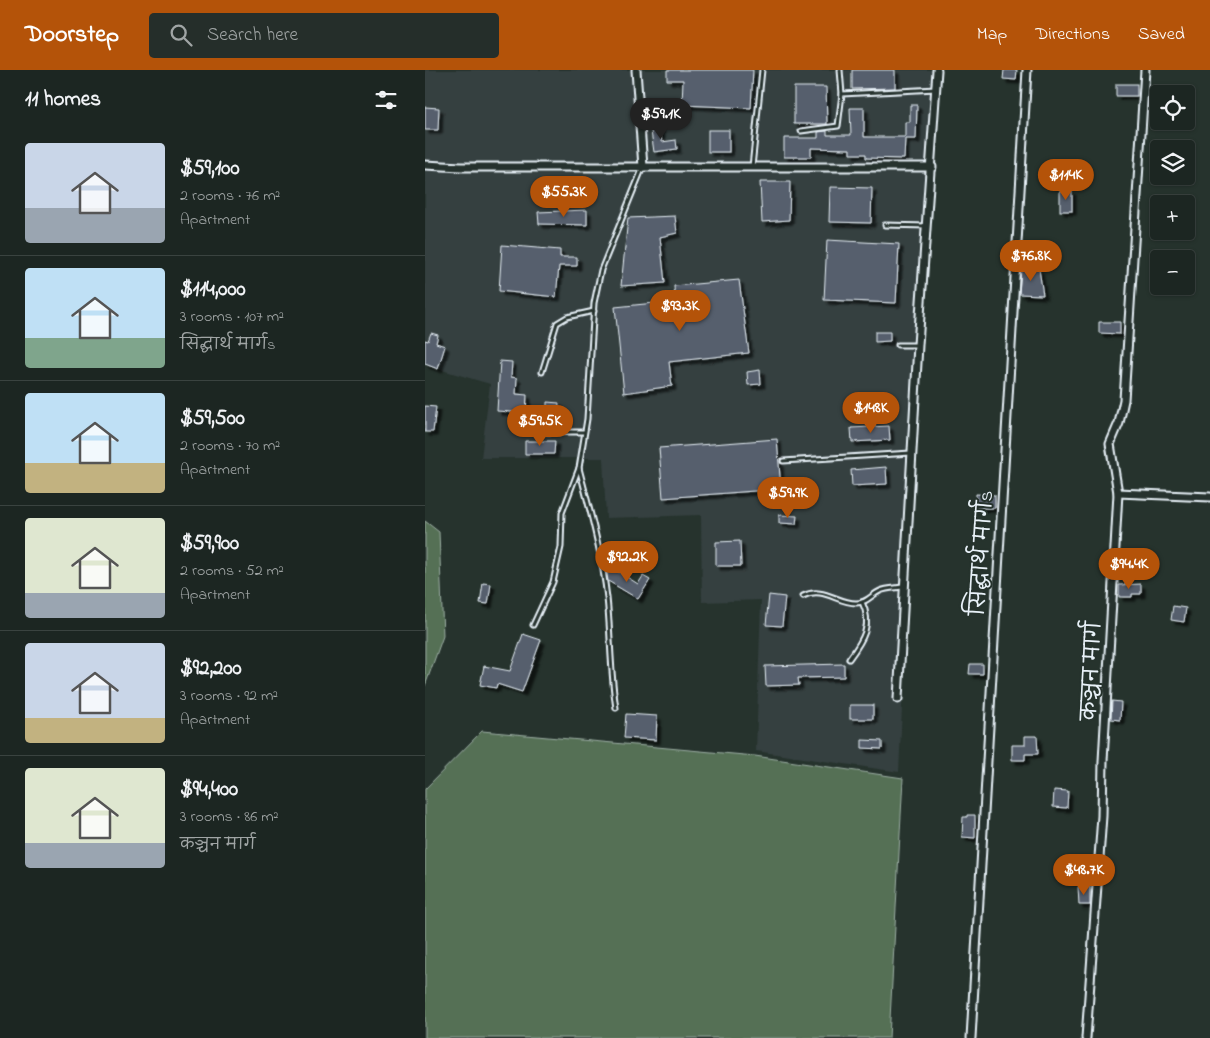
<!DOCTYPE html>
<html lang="en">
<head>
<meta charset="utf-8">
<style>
	:root { --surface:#1c2622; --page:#252e2a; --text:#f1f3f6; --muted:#a0a5a5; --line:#3a4340; --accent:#b45309 }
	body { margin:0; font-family:"Indie Flower","Playpen Sans Deva",sans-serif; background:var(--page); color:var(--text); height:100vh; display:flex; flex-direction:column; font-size:19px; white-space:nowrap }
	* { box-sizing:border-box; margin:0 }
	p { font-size:16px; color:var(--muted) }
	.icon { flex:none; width:28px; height:28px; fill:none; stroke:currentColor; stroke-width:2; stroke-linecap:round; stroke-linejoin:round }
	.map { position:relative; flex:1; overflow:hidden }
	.drawer { display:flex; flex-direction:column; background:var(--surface); width:425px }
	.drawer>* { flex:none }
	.fabs { position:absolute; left:725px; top:15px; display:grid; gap:10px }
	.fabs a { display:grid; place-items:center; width:45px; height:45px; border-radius:5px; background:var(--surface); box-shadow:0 1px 4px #0004,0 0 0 1px var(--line); font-size:25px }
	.price { position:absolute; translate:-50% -42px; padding:0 11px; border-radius:18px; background:var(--accent); color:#fff; font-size:16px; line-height:32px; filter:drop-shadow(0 1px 2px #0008) }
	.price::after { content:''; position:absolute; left:50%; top:30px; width:15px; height:11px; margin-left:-8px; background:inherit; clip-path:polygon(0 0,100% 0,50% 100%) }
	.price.selected { background:#222; color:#fff }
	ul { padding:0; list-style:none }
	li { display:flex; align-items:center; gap:15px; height:125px; padding:0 25px }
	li+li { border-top:1px solid var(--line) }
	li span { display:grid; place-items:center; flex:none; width:140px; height:100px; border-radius:5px; color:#555 }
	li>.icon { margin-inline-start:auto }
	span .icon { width:60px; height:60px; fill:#fffc; stroke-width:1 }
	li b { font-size:21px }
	h2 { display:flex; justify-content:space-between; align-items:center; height:60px; padding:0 25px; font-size:21px }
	header { display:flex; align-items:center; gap:30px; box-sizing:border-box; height:70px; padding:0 25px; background:var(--accent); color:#fff }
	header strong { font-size:24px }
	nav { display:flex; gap:28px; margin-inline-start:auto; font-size:18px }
	.search { width:350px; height:45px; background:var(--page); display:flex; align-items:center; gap:12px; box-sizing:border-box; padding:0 18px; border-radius:5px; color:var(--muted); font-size:19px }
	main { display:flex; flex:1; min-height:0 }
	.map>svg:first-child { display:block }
	.built { fill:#354040 }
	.green { fill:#556f55; stroke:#9eb0a6 }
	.building { fill:#575f6d; stroke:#e8f1f8; filter:url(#shadow) }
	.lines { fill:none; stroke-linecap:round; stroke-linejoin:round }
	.lane-casing { stroke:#e8f1f8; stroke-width:7 }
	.street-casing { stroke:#e8f1f8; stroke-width:11 }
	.lane { stroke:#26332d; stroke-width:3 }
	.street { stroke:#26332d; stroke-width:7 }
	.labels { text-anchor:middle; stroke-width:4; stroke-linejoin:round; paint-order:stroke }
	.street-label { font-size:21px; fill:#e8f1f8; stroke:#26332d }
</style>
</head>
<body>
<header>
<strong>Doorstep</strong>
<div class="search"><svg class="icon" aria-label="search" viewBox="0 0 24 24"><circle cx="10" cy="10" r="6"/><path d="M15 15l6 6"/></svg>Search here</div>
<nav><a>Map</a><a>Directions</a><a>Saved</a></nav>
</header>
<main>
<section class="drawer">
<h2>11 homes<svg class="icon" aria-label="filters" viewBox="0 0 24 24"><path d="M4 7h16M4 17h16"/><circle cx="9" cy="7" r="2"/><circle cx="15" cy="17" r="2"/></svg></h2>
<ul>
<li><span style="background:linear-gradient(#c9d6e8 65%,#9aa5b1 0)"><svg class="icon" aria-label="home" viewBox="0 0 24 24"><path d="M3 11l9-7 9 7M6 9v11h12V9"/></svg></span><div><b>$59,100</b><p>2 rooms · 76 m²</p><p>Apartment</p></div></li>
<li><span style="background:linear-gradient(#bfe0f5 70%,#7fa58c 0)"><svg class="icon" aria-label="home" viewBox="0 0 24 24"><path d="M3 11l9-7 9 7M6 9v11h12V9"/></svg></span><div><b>$114,000</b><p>3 rooms · 107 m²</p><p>सिद्धार्थ मार्गs</p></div></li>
<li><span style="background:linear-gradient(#bfe0f5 70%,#c2b280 0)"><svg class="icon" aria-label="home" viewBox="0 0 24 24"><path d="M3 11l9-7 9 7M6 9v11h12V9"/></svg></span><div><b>$59,500</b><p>2 rooms · 70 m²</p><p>Apartment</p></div></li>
<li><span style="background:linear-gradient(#dfe7d0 75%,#9aa5b1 0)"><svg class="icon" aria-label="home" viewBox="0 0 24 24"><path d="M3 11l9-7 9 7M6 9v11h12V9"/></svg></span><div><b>$59,900</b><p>2 rooms · 52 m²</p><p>Apartment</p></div></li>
<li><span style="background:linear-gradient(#c9d6e8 75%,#c2b280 0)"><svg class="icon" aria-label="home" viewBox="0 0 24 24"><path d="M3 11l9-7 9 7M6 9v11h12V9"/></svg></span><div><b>$92,200</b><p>3 rooms · 92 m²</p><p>Apartment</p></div></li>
<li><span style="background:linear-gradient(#dfe7d0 75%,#9aa5b1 0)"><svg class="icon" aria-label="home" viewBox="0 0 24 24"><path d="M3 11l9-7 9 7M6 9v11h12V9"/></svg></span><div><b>$94,400</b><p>3 rooms · 86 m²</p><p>कञ्चन मार्ग</p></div></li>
</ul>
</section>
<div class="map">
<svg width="785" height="968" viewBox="0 0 785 968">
	<defs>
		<filter id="shadow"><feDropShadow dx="4" dy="4" stdDeviation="1" flood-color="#0009"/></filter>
	</defs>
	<rect width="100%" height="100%" fill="#26332d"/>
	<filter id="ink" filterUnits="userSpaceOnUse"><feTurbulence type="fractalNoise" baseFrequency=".02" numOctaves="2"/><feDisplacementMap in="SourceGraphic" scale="10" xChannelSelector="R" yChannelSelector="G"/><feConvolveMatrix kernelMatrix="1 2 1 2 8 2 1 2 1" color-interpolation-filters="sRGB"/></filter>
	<g filter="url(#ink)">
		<path class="built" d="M0,0H507L474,702L331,681L336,530L277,532L276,445L181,448L178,388H56L65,314L0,295Z"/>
		<g class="green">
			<path d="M0,451L14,462L18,566L0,616Z"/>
			<path d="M57,661L330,686L478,708L464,968H0V719Z"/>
		</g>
		<g class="building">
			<path d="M242,0H328L326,38L257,35L258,10H242Z"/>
			<path d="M427,0H470V18L427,19Z"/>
			<path d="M579,0H592L591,10L578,9Z"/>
			<rect x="691" y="14" width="21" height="12"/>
			<path d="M369,17H401L402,54H369Z"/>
			<path d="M485,35H492L491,69H480L479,89L441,88V84H425V79L386,78V87H359V68H393V62L402,61V65H426L425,38H439V67H480V52H485Z"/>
			<path d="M0,37L14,38L13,60H0Z"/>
			<path d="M234,52L237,72L251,70L252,79L229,82L225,54Z"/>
			<rect x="283" y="60" width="21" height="22"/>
			<path d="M335,112H365L364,150L337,152Z"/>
			<path d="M405,117L447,118L446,153L404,152Z"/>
			<rect x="635" y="121" width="12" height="20"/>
			<path d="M162,140V155L114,154L113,142Z"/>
			<path d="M250,146L252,163L235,167L240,213L196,216L203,148Z"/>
			<path d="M402,170L474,174L471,233L399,230Z"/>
			<path d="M77,175L135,180V187H152V196H134L131,227L74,221Z"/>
			<path d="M596,199H614L618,225L594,224Z"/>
			<path d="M314,210L324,283L244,292L247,316L199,323L190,237L250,231L249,216Z"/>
			<path d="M674,252H695V264L674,263Z"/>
			<path d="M450,262H465V271L450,272Z"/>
			<path d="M6,263L13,265L11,273L20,276L13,299L0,294V270L3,271Z"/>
			<path d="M75,291L87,292L86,307L92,308L91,324L102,325L101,343L72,341Z"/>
			<path d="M335,300L336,314L323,315L322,302Z"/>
			<path d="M122,332L134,333L133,347H122Z"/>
			<path d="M0,336L11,337L8,362H0Z"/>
			<path d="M464,356L465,370L427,372L426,358Z"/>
			<path d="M352,369L356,419L238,428L234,378Z"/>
			<path d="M100,371H130L129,384H100Z"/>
			<path d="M461,397L462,414L427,416L426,400Z"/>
			<path d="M551,424L570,425V438H551Z"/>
			<path d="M354,445L372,446L371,454L354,453Z"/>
			<path d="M315,471L316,496H291V472Z"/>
			<path d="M186,497L213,514L218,506L225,510L213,529L183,511L182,504Z"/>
			<path d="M58,513L66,514L63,534L55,533Z"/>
			<path d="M716,514V524H707V527H694V515Z"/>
			<path d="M344,525L360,527L357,556L341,555Z"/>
			<path d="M748,536L761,538L759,552L746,550Z"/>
			<path d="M98,564L116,570L97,622L72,614L71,618L55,615L59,596L85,601Z"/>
			<path d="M419,594V607L373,608L374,615L341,616L340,596Z"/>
			<path d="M545,594H558V604H544Z"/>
			<path d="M687,631L696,632L695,650L686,649Z"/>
			<rect x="425" y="635" width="23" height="14"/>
			<path d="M201,644L232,646L231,670L199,668Z"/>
			<path d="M600,666H612L613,684H600V690H587V675H600Z"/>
			<path d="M437,670L457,671V679L437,678Z"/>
			<path d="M629,720L643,721L642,738L628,737Z"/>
			<path d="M542,745H550V768L537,767L538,747H542Z"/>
			<path d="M653,817H665V835H654Z"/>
		</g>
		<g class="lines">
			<defs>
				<g id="lane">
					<path d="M415,0L417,24"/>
					<path d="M376,61L413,56L417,24L511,19"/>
					<path d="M327,97L337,0"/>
					<path d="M460,155L502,156"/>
					<path d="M473,275H492"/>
					<path d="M117,302L132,253L142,247L169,241"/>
					<path d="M122,362H159"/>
					<path d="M358,391L486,383"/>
					<path d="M154,398C165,441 177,484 182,528C186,565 185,601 191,638"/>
					<path d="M378,526C398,516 412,533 431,533C442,533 446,525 455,521C461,518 471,518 478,517"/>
					<path d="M108,555L128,512L136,477L137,443L154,398L162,349L169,233L176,200L218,97"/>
					<path d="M424,589C438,570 448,555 437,532"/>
				</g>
				<g id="street">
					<path d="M211,0L218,97"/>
					<path d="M0,95L36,97H507"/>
					<path d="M693,423L785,427"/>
					<path d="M473,629L493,275L512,0"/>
					<path d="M546,968L602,0"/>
					<path d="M661,968L677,746L678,691L693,423L685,374L694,353L699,330L720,0"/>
				</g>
			</defs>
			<use href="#lane" class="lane-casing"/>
			<use href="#street" class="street-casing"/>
			<use href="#lane" class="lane"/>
			<use href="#street" class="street"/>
		</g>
	</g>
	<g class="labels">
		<g class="street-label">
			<text transform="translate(556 483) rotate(-86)" y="7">सिद्धार्थ मार्गs</text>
			<text transform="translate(666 601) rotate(-87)" y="7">कञ्चन मार्ग</text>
		</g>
	</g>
</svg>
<div class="fabs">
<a><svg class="icon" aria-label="locate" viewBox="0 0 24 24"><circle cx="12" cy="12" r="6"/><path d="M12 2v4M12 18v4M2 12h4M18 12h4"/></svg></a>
<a><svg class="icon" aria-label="layers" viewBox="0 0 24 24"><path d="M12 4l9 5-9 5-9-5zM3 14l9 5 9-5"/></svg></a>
<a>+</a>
<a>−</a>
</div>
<b class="price selected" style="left:236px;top:70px">$59.1K</b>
<b class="price" style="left:641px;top:131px">$114K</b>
<b class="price" style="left:139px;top:148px">$55.3K</b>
<b class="price" style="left:606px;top:212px">$76.8K</b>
<b class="price" style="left:255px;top:262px">$93.3K</b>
<b class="price" style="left:446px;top:364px">$148K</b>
<b class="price" style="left:115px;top:377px">$59.5K</b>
<b class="price" style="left:363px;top:449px">$59.9K</b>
<b class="price" style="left:202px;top:513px">$92.2K</b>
<b class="price" style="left:704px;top:520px">$94.4K</b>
<b class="price" style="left:659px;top:826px">$48.7K</b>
</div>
</main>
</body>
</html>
